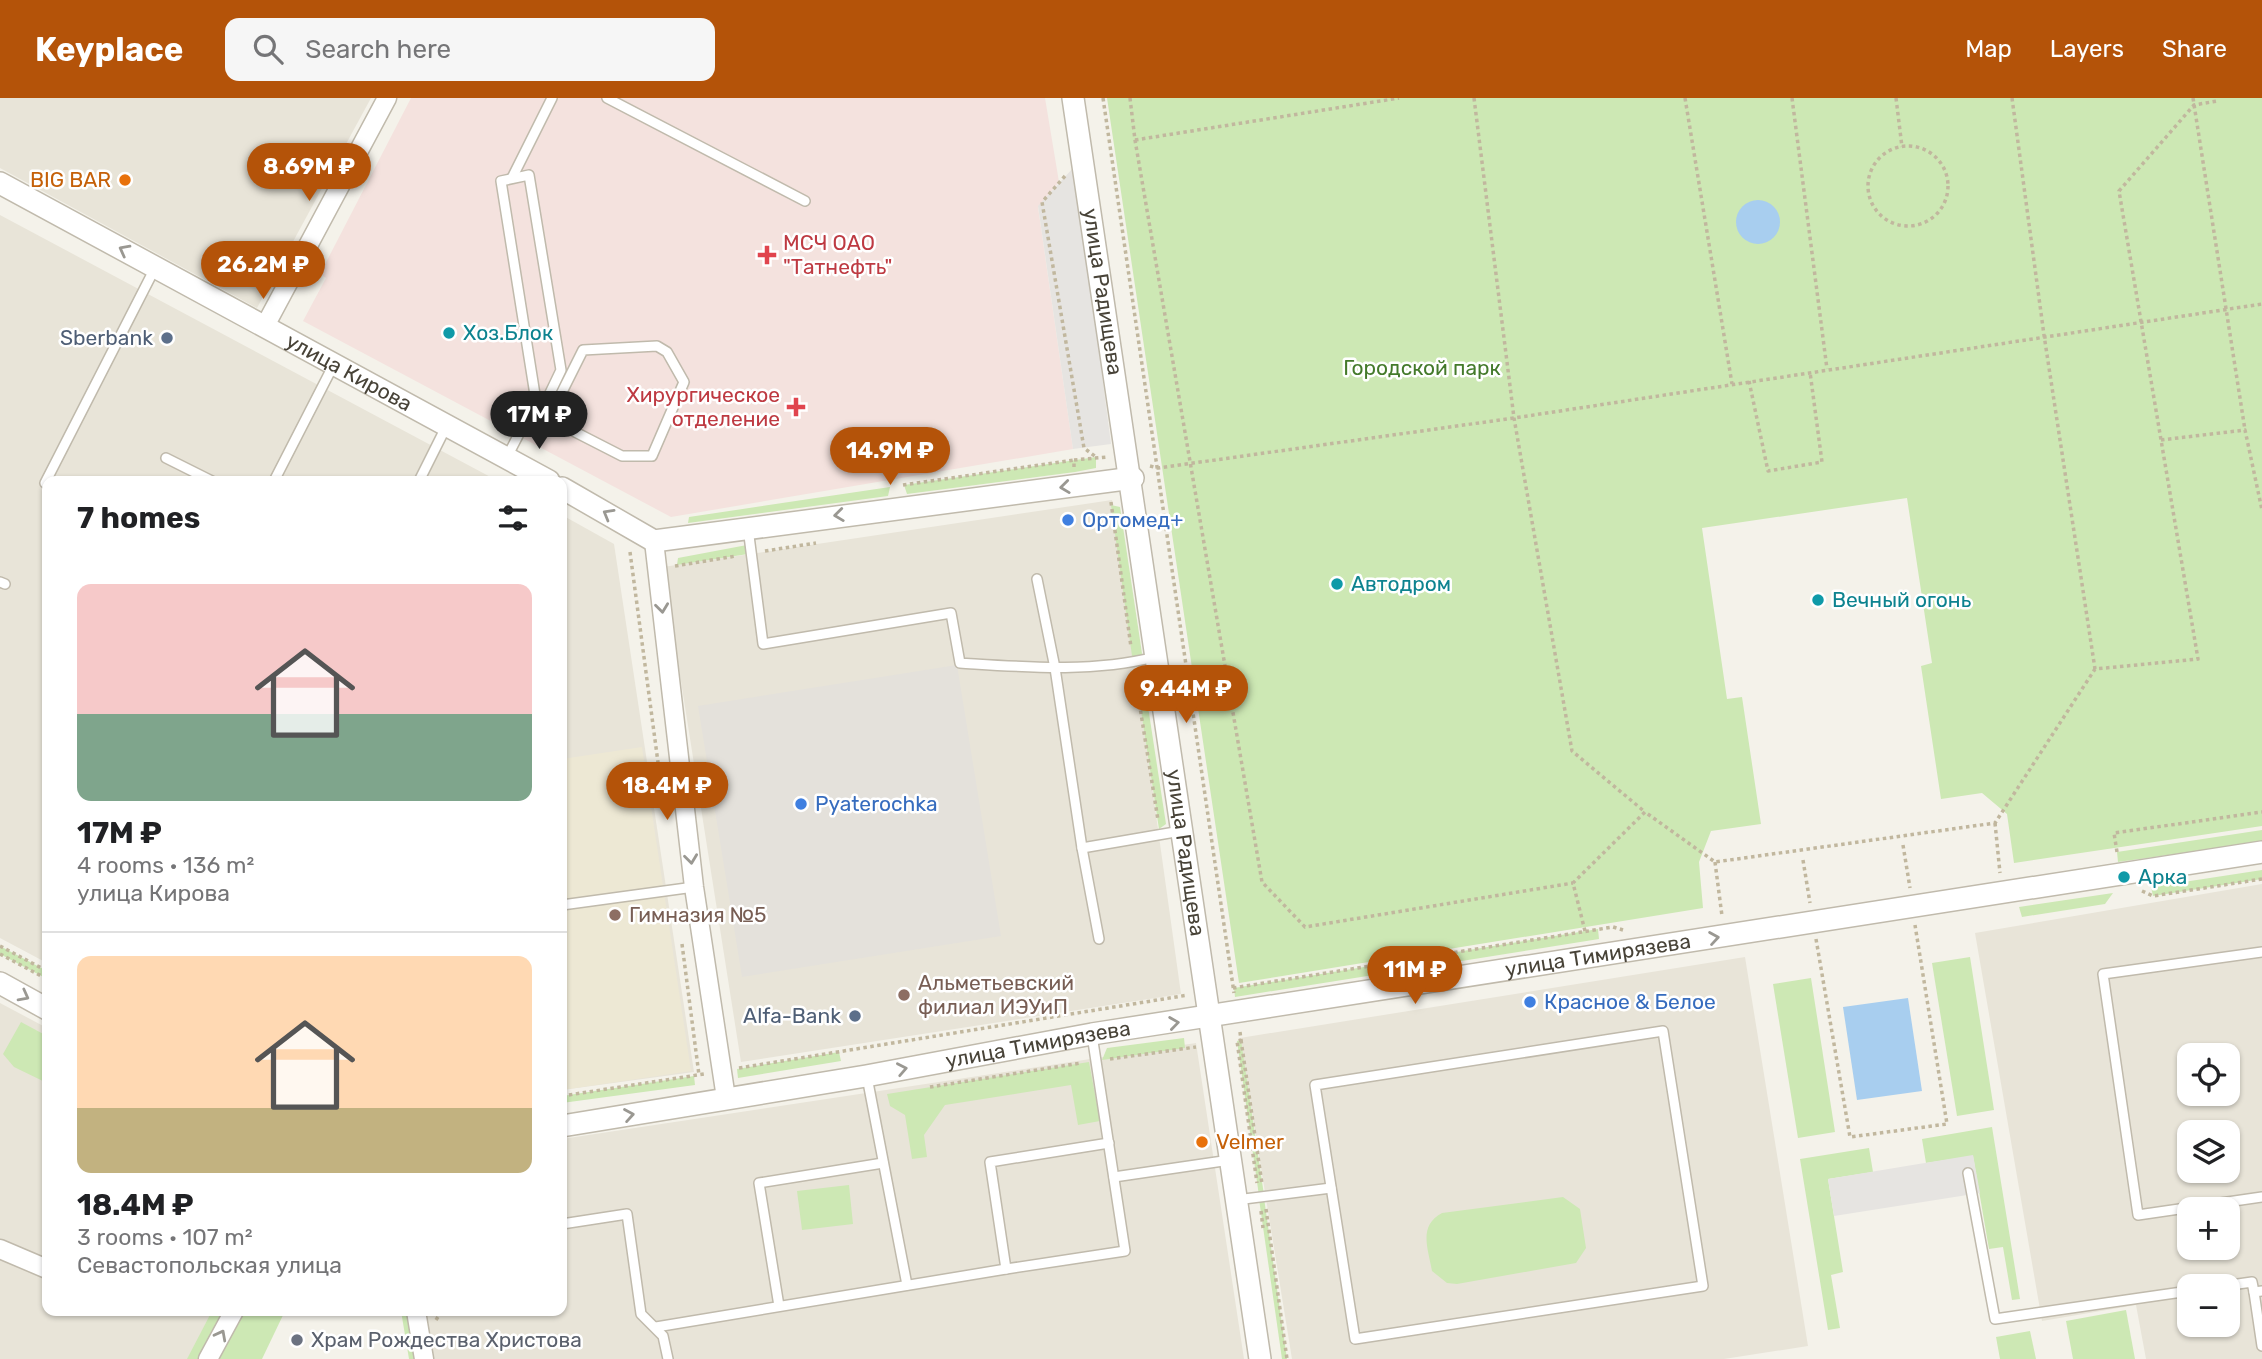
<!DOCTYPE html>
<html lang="en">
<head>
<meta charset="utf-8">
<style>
	:root { --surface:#fff; --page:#f6f6f6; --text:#202124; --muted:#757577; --line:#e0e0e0; --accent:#b45309 }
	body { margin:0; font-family:Rubik,sans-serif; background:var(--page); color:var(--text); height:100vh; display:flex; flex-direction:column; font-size:26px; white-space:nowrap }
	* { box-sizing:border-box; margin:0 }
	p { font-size:23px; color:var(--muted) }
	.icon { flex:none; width:38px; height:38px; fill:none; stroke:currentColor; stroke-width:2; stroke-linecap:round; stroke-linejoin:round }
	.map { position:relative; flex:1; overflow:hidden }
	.details { position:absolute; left:42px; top:378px; width:525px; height:840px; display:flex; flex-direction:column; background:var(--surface); border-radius:14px; box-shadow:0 2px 5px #0004 }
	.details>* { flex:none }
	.fabs { position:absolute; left:2177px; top:945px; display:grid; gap:14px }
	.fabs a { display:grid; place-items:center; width:63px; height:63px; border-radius:14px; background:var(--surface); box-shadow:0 2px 5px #0004; font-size:35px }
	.price { position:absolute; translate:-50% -60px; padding:0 16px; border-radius:24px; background:var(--accent); color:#fff; font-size:23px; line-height:46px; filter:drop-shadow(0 2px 4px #0008) }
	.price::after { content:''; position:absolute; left:50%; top:42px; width:21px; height:16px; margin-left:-10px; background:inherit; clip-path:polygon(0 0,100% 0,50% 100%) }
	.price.selected { background:#222; color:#fff }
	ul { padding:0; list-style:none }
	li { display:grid; align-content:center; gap:14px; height:371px; padding:0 35px }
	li+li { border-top:2px solid var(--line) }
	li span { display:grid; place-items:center; height:217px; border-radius:14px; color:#555 }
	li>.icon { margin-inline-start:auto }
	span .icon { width:126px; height:126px; fill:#fffc; stroke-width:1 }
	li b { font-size:30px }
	h2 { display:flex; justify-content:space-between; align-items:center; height:84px; padding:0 35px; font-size:30px }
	header { display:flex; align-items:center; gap:42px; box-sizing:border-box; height:98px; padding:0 35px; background:var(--accent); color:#fff }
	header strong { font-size:33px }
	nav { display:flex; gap:38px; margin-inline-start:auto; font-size:24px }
	.search { width:490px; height:63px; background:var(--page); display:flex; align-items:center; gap:18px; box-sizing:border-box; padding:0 24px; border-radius:14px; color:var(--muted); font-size:26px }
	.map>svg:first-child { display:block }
	.residential { fill:#e8e4d8; fill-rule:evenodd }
	.industrial { fill:#e4e1db }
	.education { fill:#ede8d4 }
	.medical { fill:#f4e2de }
	.green { fill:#cde8b4 }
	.parking { fill:#e6e4e1 }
	.water { fill:#a8ceef }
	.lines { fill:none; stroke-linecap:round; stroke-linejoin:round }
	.service-casing { stroke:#c0baac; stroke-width:12 }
	.minor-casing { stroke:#c0baac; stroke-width:21 }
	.tertiary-casing { stroke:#c0baac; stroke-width:24 }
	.path { stroke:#c1b79e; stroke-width:3.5; stroke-dasharray:3.5 3.5; stroke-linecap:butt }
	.service { stroke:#fff; stroke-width:9 }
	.minor { stroke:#fff; stroke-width:18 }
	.tertiary { stroke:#fff; stroke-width:21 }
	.oneway { stroke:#9a9892 }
	.food-dot { fill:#e8710a; stroke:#fff; stroke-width:2.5 }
	.health-dot { fill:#e0444e; stroke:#fff; stroke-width:2.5 }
	.culture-dot { fill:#0f9aa8; stroke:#fff; stroke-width:2.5 }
	.service-dot { fill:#5c6f8a; stroke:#fff; stroke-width:2.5 }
	.shop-dot { fill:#3f7fe0; stroke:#fff; stroke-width:2.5 }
	.education-dot { fill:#8d6e63; stroke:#fff; stroke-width:2.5 }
	.worship-dot { fill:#6b7280; stroke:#fff; stroke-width:2.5 }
	.labels { text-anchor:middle; stroke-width:5; stroke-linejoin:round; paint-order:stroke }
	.food-label { font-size:21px; fill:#c56008; stroke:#fff; text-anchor:end }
	.health-label { font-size:21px; fill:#be3a42; stroke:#fff; text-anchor:start }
	.street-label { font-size:21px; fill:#484338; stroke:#fff }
	.culture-label { font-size:21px; fill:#0d838f; stroke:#fff; text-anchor:start }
	.service-label { font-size:21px; fill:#4e5e75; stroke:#fff; text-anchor:end }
	.park-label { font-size:21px; fill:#447a2b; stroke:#fff }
	.shop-label { font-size:21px; fill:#366cbe; stroke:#fff; text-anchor:start }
	.education-label { font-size:21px; fill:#785e54; stroke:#fff; text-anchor:start }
	.worship-label { font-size:21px; fill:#5b616d; stroke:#fff; text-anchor:start }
</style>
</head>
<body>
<header>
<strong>Keyplace</strong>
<div class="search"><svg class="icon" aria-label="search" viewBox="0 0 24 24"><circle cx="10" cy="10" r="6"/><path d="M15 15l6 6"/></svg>Search here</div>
<nav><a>Map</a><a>Layers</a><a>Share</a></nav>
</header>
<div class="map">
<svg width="2262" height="1261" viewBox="0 0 2262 1261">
	<rect width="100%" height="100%" fill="#f4f2ea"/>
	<g class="residential">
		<path d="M0,0H371L257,210L0,70Z"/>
		<path d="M0,117L498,383H47V865L0,840Z"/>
		<path d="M1112,402L1181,896L741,964L663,469Z"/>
		<path d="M562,417L614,446L694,974L562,992Z"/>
		<path d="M2262,786V1261H2146L2136,1207L2042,1223L1975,835ZM2189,957H2228V996H2189ZM2189,1034H2228V1073H2189ZM2189,1111H2228V1150H2189ZM2189,1188H2228V1227H2189Z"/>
		<path d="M1745,859L1808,1248L1724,1261H1292L1240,940Z"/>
		<path d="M0,905L47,930V1213H214L189,1261H0Z"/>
		<path d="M1196,945L1244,1261H432L425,1213H562V1041Z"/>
	</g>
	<path class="industrial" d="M957,567L1001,838L742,879L698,608Z"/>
	<path class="education" d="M642,649L691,973L562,992V661Z"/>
	<path class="medical" d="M411,0H1045L1059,84L1038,109L1073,351L671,419L303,223L326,180L320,176Z"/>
	<g class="green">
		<path d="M1107,0H2262V728L2014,765L2007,716L1982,695L1941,701L1921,568L1932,565L1907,400L1702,430L1727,601L1742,599L1761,726L1711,733L1699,764L1703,810L1239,885Z"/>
		<path d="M1096,359V370L1075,374L907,396L904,387Z"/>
		<path d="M890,389L888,398L688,425L689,419Z"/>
		<path d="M1111,407L1120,409L1143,562L1133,565Z"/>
		<path d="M747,447L748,456L677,467L678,460Z"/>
		<path d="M1135,573L1143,576L1166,726L1159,731Z"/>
		<path d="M2262,732V744L2118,764L2117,754Z"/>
		<path d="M2262,772V781L2153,798L2151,789Z"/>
		<path d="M2113,795L2105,806L2022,819L2019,809Z"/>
		<path d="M1598,831L1599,841L1235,899L1234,890Z"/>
		<path d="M0,848L47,873V881L0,856Z"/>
		<path d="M1970,859L1994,1012L1957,1018L1932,865Z"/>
		<path d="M1811,880L1835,1034L1798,1040L1773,886Z"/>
		<path d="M21,924L47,938V985L14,969L3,956Z"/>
		<path d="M1184,940L1185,950L1102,962L1107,950Z"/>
		<path d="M1241,942L1264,1097L1259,1098L1237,943Z"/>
		<path d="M839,954L841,963L738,980L737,971Z"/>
		<path d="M1089,964L1100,1023L1078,1027L1071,987L945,1007L924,1037L927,1059L912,1061L905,1017L890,1008L887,996Z"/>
		<path d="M694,978L695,987L562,1005V998Z"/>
		<path d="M1992,1029L2020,1201L2012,1202L2003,1149L1989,1151L1973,1058L1926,1065L1922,1041Z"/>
		<path d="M1869,1050L1873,1074L1828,1081L1843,1174L1831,1177L1840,1230L1828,1232L1800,1061Z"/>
		<path d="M849,1087L853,1126L802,1132L797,1093Z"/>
		<path d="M1563,1099L1580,1111L1586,1150L1576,1165L1457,1186L1447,1185L1432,1173C1428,1150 1418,1128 1442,1115Z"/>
		<path d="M1264,1100L1287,1261H1282L1259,1101Z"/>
		<path d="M2126,1212L2135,1261H2073L2066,1223Z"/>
		<path d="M212,1213H226L201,1261H187Z"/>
		<path d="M238,1213H285L262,1261H212Z"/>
		<path d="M401,1213H411L418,1261H409Z"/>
		<path d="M2030,1233L2036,1261H2000L1996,1239Z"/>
	</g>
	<g class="parking">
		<path d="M1075,68L1111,346L1073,351L1038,108Z"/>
		<path d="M1973,1057L1980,1095L1834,1118L1828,1081Z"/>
	</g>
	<g class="water">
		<circle cx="1758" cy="124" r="22"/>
		<path d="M1908,900L1922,993L1857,1002L1843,909Z"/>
	</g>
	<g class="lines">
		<defs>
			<g id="service">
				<path d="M607,0L805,103"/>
				<path d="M512,80L552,0"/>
				<path d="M536,314L622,358H652L684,284L667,254L657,248L583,252L549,320"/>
				<path d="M507,359L536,303L501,83L529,77L561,272L540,316"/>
				<path d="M166,360L212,383"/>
				<path d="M274,383L333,268"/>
				<path d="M419,383L446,329"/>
				<path d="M47,386L45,385L155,170"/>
				<path d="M748,430L763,546L951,515L960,565C1024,569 1091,575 1155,559"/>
				<path d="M1037,481L1055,570L1082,750L1181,733"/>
				<path d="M0,484L5,486"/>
				<path d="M1082,750L1099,841"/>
				<path d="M562,807L694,789"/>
				<path d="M2262,854L2103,876L2138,1117L2262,1099"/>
				<path d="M1663,933L1703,1188L1355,1241L1315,987Z"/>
				<path d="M867,979L907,1187"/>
				<path d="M1968,1075L1995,1221L2189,1193"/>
				<path d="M1114,1079L1230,1062"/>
				<path d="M1236,1102L1331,1090"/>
				<path d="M562,1126L627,1116L641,1216L663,1238L668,1261"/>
				<path d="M1006,1171L1125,1153L1092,937"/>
				<path d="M2224,1188L2252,1184L2254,1194"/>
				<path d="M2262,1193L2254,1194L2262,1248"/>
				<path d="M779,1208L759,1085L883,1065"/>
				<path d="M656,1229L1006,1171L990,1064L1109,1045"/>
			</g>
			<g id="minor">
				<path d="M265,228L387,0"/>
				<path d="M654,443L694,789L726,1000"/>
				<path d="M0,1151L47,1171"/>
				<path d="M416,1213L424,1261"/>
				<path d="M208,1261L234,1213"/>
			</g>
			<g id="tertiary">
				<path id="s1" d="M1073,0C1139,420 1197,841 1260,1261"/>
				<path id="s2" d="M0,85L549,383"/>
				<path d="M562,390L654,443L1133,380"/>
				<path d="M0,885L47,911"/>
				<path id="s3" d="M562,1028L866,978L1092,936L2262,754"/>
			</g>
		</defs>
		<use href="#service" class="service-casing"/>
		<use href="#minor" class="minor-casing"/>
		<use href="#tertiary" class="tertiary-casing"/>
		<g class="path">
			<path d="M1103,0L1234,895"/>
			<path d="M1130,0L1135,42L1262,784L1305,829L1573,785"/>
			<path d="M1474,0L1514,320L1572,653L1645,714"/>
			<path d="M1685,0L1732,286"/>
			<path d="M1792,0L1827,271"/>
			<path d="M1896,0L1902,49"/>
			<path d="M2012,0L2044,237L2095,571"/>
			<path d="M2193,0L2245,332"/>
			<path d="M1135,42L1399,0"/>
			<circle cx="1908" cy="88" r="40"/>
			<path d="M1065,78L1042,104L1084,350L1096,359"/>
			<path d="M1749,283L1768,373L1822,364L1810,274"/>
			<path d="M2161,342L2245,332L2262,412"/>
			<path d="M1150,368L1158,370L1514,320L2262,206"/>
			<path d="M1074,369V362L1107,359"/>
			<path d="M903,387L1074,362"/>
			<path d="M1111,404L1131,549"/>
			<path d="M765,453L816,445"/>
			<path d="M630,454L665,717"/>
			<path d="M675,468L736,458"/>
			<path d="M1135,578L1158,722"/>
			<path d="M1995,725L2000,775"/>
			<path d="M1903,747L1910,790"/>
			<path d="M2117,754L2114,735L2262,714"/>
			<path d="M1803,762L1810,805"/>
			<path d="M1715,764L1722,818"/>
			<path d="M2142,793L2153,798L2262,781"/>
			<path d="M1585,833L1573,785L1645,714L1715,764L1995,725L2095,571L2198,561L2119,93L2194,7L2217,3"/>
			<path d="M1816,841L1850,1039L1947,1026L1915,827"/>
			<path d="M682,846L699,977"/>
			<path d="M0,848L47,873"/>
			<path d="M0,856L47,881"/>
			<path d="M1233,890L1613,829L1623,832"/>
			<path d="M1240,934L1241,942L1237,943L1257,1085"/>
			<path d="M1241,942L1262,1086"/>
			<path d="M1110,961L1196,949"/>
			<path d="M739,970L1188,897"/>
			<path d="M930,989L1081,965"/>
			<path d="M562,998L704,976"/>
			<path d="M1266,1111L1287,1261"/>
			<path d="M1261,1113L1263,1130"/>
			<path d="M436,1222L442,1213"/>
		</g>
		<use href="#service" class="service"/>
		<use href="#minor" class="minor"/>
		<use href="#tertiary" class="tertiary"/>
	</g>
	<defs><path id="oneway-chevron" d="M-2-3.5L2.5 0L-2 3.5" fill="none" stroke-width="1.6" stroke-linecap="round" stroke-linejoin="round" transform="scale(1.75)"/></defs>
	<g class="oneway">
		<use href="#oneway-chevron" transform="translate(124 152) rotate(-152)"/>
		<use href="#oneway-chevron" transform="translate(1065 389) rotate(173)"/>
		<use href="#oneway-chevron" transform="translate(608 416) rotate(-150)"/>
		<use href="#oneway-chevron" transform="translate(839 417) rotate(173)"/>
		<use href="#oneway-chevron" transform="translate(662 510) rotate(83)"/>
		<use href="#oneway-chevron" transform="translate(691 761) rotate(83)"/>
		<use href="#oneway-chevron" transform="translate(1714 840) rotate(-9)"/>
		<use href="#oneway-chevron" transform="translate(24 898) rotate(28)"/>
		<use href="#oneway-chevron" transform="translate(1174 925) rotate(-8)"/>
		<use href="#oneway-chevron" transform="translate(902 971) rotate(-11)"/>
		<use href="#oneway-chevron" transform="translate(629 1017) rotate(-10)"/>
		<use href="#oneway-chevron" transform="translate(221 1237) rotate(-62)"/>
	</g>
	<g class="food-dot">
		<circle cx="125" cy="82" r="7"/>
		<circle cx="1202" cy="1044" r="7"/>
	</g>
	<g class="health-dot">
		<path d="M763.5 146.5h7v7h7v7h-7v7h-7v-7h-7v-7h7z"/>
		<path d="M792.5 298.5h7v7h7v7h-7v7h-7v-7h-7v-7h7z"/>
	</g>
	<g class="culture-dot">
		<circle cx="449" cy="235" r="7"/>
		<circle cx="1337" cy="486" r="7"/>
		<circle cx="1818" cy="502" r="7"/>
		<circle cx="2124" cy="779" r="7"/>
	</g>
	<g class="service-dot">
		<circle cx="167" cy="240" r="7"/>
		<circle cx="855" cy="918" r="7"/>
	</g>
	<g class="shop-dot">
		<circle cx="1068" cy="422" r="7"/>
		<circle cx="801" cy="706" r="7"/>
		<circle cx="1530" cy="904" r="7"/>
	</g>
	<g class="education-dot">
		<circle cx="615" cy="817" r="7"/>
		<circle cx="904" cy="897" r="7"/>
	</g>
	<circle class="worship-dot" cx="297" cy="1242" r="7"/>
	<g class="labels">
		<g class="food-label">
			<text x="111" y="89">BIG BAR</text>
			<text x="1216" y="1051" text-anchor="start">Velmer</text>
		</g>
		<g class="health-label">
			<text x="783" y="152">МСЧ ОАО<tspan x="783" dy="24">"Татнефть"</tspan></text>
			<text x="780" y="304" text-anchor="end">Хирургическое<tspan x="780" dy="24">отделение</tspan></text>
		</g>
		<g class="street-label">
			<text dy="7" stroke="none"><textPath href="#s1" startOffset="196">улица Радищева</textPath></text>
			<text dy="7" stroke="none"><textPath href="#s2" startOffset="397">улица Кирова</textPath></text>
			<text dy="7" stroke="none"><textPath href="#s1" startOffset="763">улица Радищева</textPath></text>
			<text dy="7" stroke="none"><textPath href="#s3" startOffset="1050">улица Тимирязева</textPath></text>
			<text dy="7" stroke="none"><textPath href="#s3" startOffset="483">улица Тимирязева</textPath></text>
		</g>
		<g class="culture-label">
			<text x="463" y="242">Хоз.Блок</text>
			<text x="1351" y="493">Автодром</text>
			<text x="1832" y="509">Вечный огонь</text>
			<text x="2138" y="786">Арка</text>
		</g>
		<g class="service-label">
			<text x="153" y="247">Sberbank</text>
			<text x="841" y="925">Alfa-Bank</text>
		</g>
		<g class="park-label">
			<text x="1422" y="277">Городской парк</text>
		</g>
		<g class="shop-label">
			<text x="1082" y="429">Ортомед+</text>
			<text x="815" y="713">Pyaterochka</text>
			<text x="1544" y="911">Красное &amp; Белое</text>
		</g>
		<g class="education-label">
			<text x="629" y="824">Гимназия №5</text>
			<text x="918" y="892">Альметьевский<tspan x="918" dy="24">филиал ИЭУиП</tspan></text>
		</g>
		<g class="worship-label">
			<text x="311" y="1249">Храм Рождества Христова</text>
		</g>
	</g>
</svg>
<div class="fabs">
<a><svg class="icon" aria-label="locate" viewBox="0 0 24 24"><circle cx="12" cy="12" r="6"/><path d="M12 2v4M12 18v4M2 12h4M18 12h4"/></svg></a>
<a><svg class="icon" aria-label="layers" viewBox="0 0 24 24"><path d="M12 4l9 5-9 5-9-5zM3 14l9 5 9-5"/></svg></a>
<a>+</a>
<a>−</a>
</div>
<b class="price" style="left:309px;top:105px">8.69M ₽</b>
<b class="price" style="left:263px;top:203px">26.2M ₽</b>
<b class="price selected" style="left:539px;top:353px">17M ₽</b>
<b class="price" style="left:890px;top:389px">14.9M ₽</b>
<b class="price" style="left:1186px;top:627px">9.44M ₽</b>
<b class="price" style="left:667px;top:724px">18.4M ₽</b>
<b class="price" style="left:1415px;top:908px">11M ₽</b>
<section class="details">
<h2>7 homes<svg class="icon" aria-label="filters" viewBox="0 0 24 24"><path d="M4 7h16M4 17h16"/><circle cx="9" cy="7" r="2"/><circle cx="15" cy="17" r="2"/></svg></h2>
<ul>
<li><span style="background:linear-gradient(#f6c9c9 60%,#7fa58c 0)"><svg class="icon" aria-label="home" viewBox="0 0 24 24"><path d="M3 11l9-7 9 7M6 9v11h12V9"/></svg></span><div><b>17M ₽</b><p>4 rooms · 136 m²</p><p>улица Кирова</p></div></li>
<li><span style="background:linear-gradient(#ffd9b3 70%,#c2b280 0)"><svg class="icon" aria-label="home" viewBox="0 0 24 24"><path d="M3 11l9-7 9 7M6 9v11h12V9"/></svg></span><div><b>18.4M ₽</b><p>3 rooms · 107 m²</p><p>Севастопольская улица</p></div></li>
</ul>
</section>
</div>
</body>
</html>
